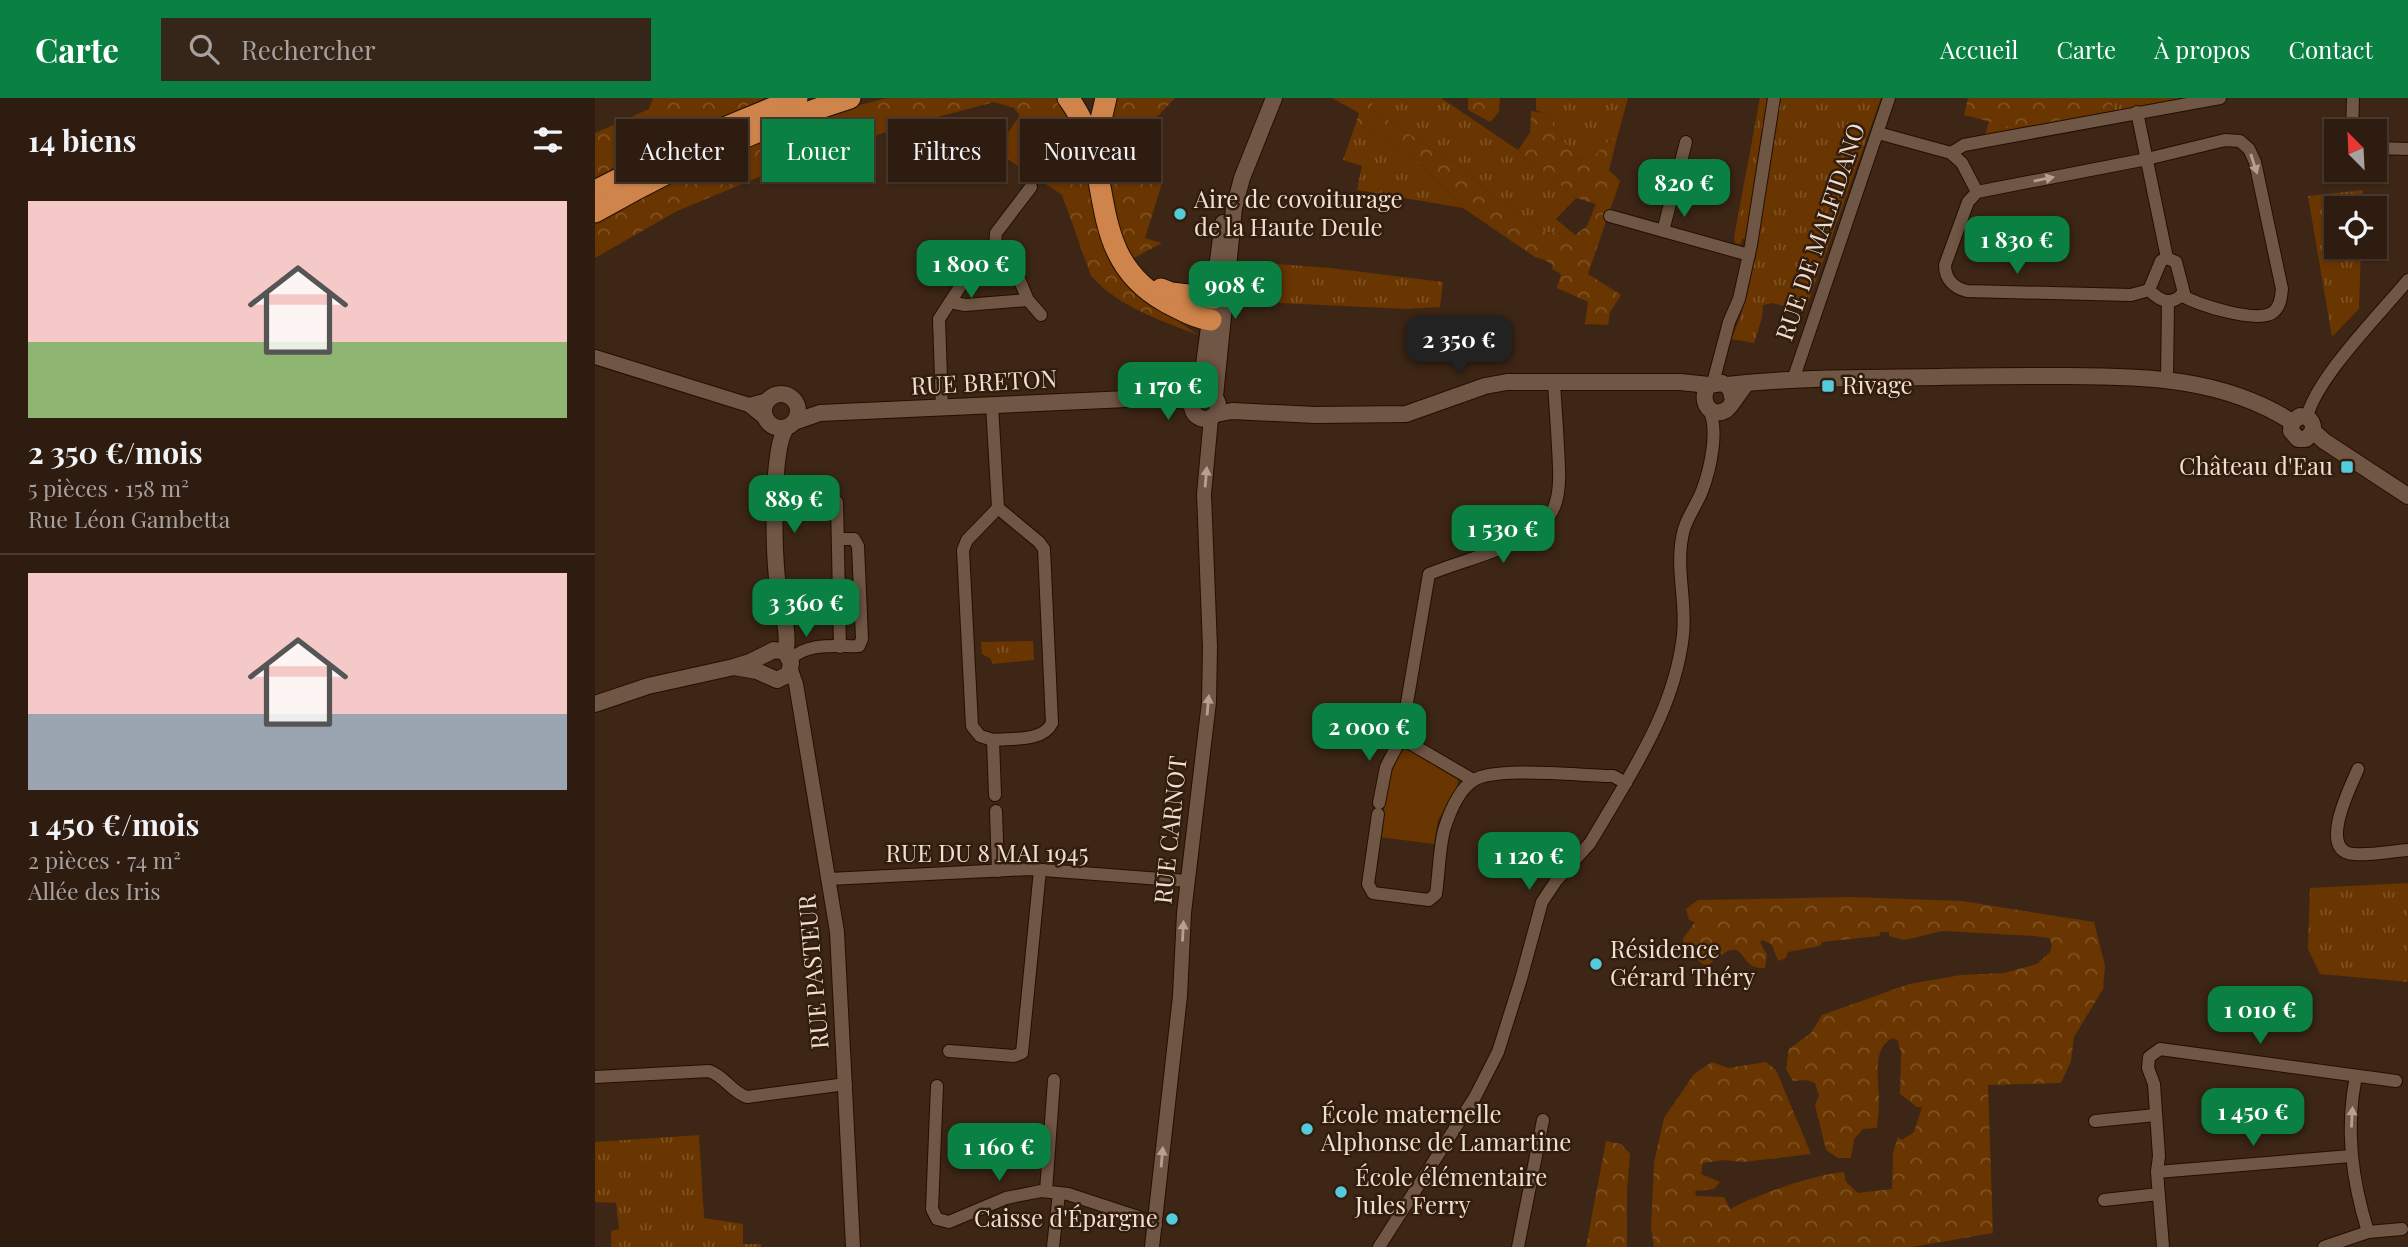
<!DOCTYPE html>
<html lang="fr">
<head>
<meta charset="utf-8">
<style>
	:root { --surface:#2e1c10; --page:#362519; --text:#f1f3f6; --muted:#a7a19f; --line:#493a30; --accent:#0b8043 }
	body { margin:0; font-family:"Playfair Display",serif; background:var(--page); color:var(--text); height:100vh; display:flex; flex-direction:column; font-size:26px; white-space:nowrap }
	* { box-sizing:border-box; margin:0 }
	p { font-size:23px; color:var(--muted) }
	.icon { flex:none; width:38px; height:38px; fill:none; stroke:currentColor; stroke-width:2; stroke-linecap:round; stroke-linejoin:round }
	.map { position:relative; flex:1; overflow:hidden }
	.side { display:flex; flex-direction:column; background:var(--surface); width:595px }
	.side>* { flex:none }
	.guide { position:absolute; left:21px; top:21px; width:665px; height:63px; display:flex; gap:14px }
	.needle { width:46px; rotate:336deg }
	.tools { position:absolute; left:1729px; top:21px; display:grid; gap:14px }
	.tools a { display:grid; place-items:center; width:63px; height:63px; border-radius:0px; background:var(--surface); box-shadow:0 2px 5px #0004,0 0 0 2px var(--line); font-size:35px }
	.price { position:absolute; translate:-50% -60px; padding:0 16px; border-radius:14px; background:var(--accent); color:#fff; font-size:23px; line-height:46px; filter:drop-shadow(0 2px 4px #0008) }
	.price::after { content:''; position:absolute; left:50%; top:42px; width:21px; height:16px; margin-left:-10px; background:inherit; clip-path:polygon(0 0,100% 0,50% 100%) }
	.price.active { background:#222; color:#fff }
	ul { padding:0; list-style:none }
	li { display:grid; align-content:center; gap:14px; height:371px; padding:0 28px }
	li+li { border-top:2px solid var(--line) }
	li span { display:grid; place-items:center; height:217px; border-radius:0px; color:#555 }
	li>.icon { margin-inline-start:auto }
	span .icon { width:126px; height:126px; fill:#fffc; stroke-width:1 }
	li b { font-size:30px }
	h2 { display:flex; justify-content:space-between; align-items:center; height:84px; padding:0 28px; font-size:30px }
	.pill { padding:0 24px; border-radius:0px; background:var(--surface); box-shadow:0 2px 5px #0004,0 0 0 2px var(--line); font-size:24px; line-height:63px }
	.pill.active { background:var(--accent); color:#fff }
	header { display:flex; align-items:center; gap:42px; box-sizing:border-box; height:98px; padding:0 35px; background:var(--accent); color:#fff }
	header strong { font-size:33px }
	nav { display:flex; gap:38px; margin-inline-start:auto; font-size:24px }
	.search { width:490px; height:63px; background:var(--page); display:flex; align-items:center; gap:18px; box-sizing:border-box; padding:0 24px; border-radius:0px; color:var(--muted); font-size:26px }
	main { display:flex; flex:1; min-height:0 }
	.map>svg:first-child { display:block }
	.grass { fill:url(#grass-tufts) }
	.forest { fill:url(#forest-crowns) }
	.park { fill:#693500 }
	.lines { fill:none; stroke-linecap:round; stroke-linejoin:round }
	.minor-casing { stroke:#230f01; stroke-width:14 }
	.tertiary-casing { stroke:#230f01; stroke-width:16 }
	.secondary-casing { stroke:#230f01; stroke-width:18 }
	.motorway-casing { stroke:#230f01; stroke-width:23 }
	.minor { stroke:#705644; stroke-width:12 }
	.tertiary { stroke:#705644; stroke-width:14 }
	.secondary { stroke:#705644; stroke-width:16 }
	.motorway { stroke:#ce844a; stroke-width:21 }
	.oneway { fill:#b5a193 }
	.poi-dot { fill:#53cbda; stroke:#321d0c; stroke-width:2.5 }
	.labels { text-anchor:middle; stroke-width:5; stroke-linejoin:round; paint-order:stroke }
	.poi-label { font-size:24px; fill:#eedfd4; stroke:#321d0c; text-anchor:start }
	.street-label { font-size:24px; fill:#eedfd4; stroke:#321d0c }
</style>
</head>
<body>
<header>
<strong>Carte</strong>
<div class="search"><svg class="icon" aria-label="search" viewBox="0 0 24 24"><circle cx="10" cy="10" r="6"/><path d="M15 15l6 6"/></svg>Rechercher</div>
<nav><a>Accueil</a><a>Carte</a><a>À propos</a><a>Contact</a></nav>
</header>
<main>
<section class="side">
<h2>14 biens<svg class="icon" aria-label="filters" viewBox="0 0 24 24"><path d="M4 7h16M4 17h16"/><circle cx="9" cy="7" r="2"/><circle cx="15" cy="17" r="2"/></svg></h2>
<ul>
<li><span style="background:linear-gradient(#f6c9c9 65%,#8fb573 0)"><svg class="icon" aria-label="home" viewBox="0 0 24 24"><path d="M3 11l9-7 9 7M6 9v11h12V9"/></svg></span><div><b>2 350 €/mois</b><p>5 pièces · 158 m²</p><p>Rue Léon Gambetta</p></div></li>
<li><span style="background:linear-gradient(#f6c9c9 65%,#9aa5b1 0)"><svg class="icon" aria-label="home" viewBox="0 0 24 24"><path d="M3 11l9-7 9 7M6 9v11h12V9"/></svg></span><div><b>1 450 €/mois</b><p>2 pièces · 74 m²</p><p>Allée des Iris</p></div></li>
</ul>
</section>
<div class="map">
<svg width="1813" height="1149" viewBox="0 0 1813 1149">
	<defs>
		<pattern id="grass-tufts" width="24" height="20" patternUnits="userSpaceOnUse" patternTransform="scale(1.75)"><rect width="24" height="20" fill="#693500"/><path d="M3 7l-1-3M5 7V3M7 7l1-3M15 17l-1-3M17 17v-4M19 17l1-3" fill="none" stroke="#7f5224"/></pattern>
		<pattern id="forest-crowns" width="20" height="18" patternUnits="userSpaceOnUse" patternTransform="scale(1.75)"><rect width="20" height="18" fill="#693500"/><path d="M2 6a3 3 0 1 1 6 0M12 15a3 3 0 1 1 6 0" fill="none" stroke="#7f5224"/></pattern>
	</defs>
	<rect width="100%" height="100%" fill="#3d2615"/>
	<g class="grass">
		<path d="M777,0H846L923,52L981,100L961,121L980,137L951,134L905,103L864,68L777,12Z"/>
		<path d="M941,0H1033L1022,40L1016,41L1000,57L982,62L949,15L941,12Z"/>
		<path d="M1165,0H1174L1151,141H1147L1146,146L1140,145L1139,139Z"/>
		<path d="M1183,0H1286L1210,214L1178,205L1168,207L1167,220L1159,245L1136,241C1154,205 1158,164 1164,124C1170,83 1177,41 1183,0Z"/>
		<path d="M1516,0H1594L1519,14Z"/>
		<path d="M425,17L436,32L445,35L469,98L400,53Z"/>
		<path d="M1394,23L1419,30L1442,27L1449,29L1390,38Z"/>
		<path d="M761,25L788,39L823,63L868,110L762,92L767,68L748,62Z"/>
		<path d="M1768,92L1767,110H1741V149H1766L1764,211L1737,239L1713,98Z"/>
		<path d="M641,163L735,170L848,184L845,209L812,211L686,205L641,200C643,187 640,176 641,163Z"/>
		<path d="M438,543L439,562L397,566L396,561L387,556L386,544Z"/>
		<path d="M1813,785V884L1725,876L1713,851L1715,790Z"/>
		<path d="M104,1037L109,1120L148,1126V1146H166V1149H16V1133L24,1131L21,1105L0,1104V1044Z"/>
	</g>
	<g class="forest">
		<path d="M58,0H170L62,48L0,80V35L54,11Z"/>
		<path d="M292,0H466L480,20L547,198L603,237C565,222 524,209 496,178L445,35L436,32L419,10L399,4L309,28L198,65L82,113L0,160V125L124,60L265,7Z"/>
		<path d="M514,0H580L562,19L554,67L562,80L568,82L550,140L567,145L537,161C519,135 511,82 509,49C508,34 512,16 514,0Z"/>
		<path d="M737,0H777V12L864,68L905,103L951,134L980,137L992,128L1001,106L981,100L923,52L935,35L936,13L949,15L982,62L1000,57L1016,41L1022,40L1014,72L1025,83L993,176L1026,197L1015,214L1013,227L990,226L993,204L962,190L966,176L957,171L958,167L950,162L940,159L868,110L823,63L788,39L761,25L764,15Z"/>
		<path d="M873,0H905L904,14L895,24L873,12Z"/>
		<path d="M1373,0H1516L1519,14L1449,29L1442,27L1419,30L1369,17Z"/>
		<path d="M1255,799L1367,803L1499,824L1510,868L1508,891L1479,939L1476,963L1466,985L1393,987L1398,1135L1317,1149H1059L1056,1130L1059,1064L1069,1020L1099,976L1117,964L1133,970L1171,964L1181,972L1216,1056L1148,1064L1130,1062L1108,1065L1106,1076L1125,1084L1119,1091L1100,1093L1101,1098L1129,1099L1135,1111C1164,1096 1217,1077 1249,1074L1251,1084L1263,1095L1297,1091L1298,1055L1303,1039L1307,1042L1319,1034L1327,1009H1322L1305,996L1306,955L1303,943L1298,940C1276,950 1284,984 1284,1002C1284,1011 1283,1021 1282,1030L1268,1031L1259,1041L1256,1060H1243L1231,1052L1220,1007L1224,998L1220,985L1212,982L1198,983L1191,971L1194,951L1216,935L1227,917L1314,886L1366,877L1409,875L1442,866L1455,854L1457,846L1454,840L1439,838L1348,833L1309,842L1294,838V834H1286L1284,838L1227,844L1225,848L1193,854L1191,860L1183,863L1177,847L1168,842L1165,844L1172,857L1170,870C1140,874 1155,828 1112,869L1088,851V841L1100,824L1094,822L1091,811L1103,802Z"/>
		<path d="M1011,1043L1026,1046L1035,1056L1032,1093V1149H991Z"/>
	</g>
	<path class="park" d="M812,651L863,682L862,691L843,722L839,746L784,739L794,681L802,655Z"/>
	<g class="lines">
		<defs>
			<g id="minor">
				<path d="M1542,14L1572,160"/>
				<path d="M1757,33L1758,0"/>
				<path d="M1283,35L1356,55L1367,65L1382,94"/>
				<path d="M1780,50L1813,51"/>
				<path d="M1356,55L1369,47L1625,0"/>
				<path d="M1762,72L1763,77"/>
				<path d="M1015,118L1154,157"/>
				<path d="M1068,133L1091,44"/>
				<path d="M400,149L401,135L436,89"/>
				<path d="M1572,160L1581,164L1589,195C1576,208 1566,204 1554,192L1566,163Z"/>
				<path d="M1554,192L1536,197L1372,193C1359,190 1350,181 1350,167L1373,104L1382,94L1552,61L1630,42L1645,43L1654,51L1660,64L1687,191C1686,200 1685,210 1677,215C1660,225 1603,207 1586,197"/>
				<path d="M355,204L370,207L433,202"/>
				<path d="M1572,281L1573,204"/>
				<path d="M1198,282L1294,0"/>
				<path d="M1118,285L1134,224L1144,201L1156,147L1179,0"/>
				<path d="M397,307L403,410L372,442L368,452L377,628L385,638L398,642L400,697"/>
				<path d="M347,310L344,221L385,158L396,149H407L413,155L433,202L446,217"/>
				<path d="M1712,319C1722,279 1785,216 1813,182"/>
				<path d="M242,404L245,549"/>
				<path d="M196,561C213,544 241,549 264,548L267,541L263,448L259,441H243"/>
				<path d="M806,640L878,682"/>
				<path d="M398,642C417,640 448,644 457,625L449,451L444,444L403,410"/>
				<path d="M1763,671C1756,688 1726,746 1753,755C1767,759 1798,753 1813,752"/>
				<path d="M784,705L791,669L806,640L834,476C861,465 890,458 916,446C967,424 966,398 963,349C962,327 960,305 959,283"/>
				<path d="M401,713L403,773"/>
				<path d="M783,716L773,786L778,795L834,802L841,796C844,775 844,752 849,732C854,716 864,691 879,682C902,668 988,678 1018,678L1031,685"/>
				<path d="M234,781L435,771L592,783"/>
				<path d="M354,953L419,958L427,955L445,772"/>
				<path d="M1761,978C1750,1031 1757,1082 1773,1134"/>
				<path d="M0,979L114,973C130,978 136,994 152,999L251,986"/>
				<path d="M342,988L337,1111L342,1121L354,1124L411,1100L446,1093L473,1096L543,1119L561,1127"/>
				<path d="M1500,1023L1561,1017"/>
				<path d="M1562,1074L1756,1058"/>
				<path d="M451,1093L459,982"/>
				<path d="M1509,1102L1564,1096"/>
				<path d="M458,1149L464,1095"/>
				<path d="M784,1149L880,999L903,954L926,881L947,804L961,783L995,745L1004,730C1040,669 1080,609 1088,537C1092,502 1079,467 1089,431C1093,418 1102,406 1107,393C1115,372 1125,330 1113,310"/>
				<path d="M923,1149L948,1022"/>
				<path d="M1568,1149L1562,1074L1564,1058L1559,986L1553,970L1554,959L1565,951L1801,983"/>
				<path d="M1729,1149L1773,1134L1807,1131"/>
			</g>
			<g id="tertiary">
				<path d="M0,259L154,307L170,320"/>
				<path d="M154,307L173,302"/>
				<path d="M196,572L201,586L242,834L258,1149"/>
				<path d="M557,1149L585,898L589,815L614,604L615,549L609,396L616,320"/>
			</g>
			<g id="secondary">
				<path d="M1132,287C1202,279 1273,280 1344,279C1387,278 1429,278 1472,278C1550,278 1629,280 1697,324"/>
				<circle cx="610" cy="308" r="13"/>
				<circle cx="186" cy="313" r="17"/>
				<path d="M605,296L628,125"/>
				<path d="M620,298L639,110L647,80L679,0"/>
				<path d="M1138,302L1135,290L1127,285L1114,287C1103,300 1114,322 1131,312C1137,308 1145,292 1152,285"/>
				<path d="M621,316L637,313L721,317L811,316L890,288L912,284H1085L1114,287"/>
				<path d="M199,324L225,315L555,300L598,303"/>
				<path d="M1697,324L1696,333L1703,341H1711L1718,333"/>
				<path d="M1697,324L1705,318C1714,318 1719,324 1718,333"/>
				<path d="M1718,333L1729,343L1813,398"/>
				<path d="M190,554C196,537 184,500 182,480C179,451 176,352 191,330"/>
				<path d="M0,606L53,588L139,569L155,564L179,552L190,554L196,565L194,576L182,582L162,573L139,569"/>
			</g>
			<g id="motorway">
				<path d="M473,0C524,67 485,157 571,204C585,211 600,220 616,222"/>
				<path d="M505,52L504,30L511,0"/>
				<path d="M0,93L100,42L202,0"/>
				<path d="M0,114C80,68 167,28 255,0"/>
				<path d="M566,191L576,195L619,200"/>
			</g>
		</defs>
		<use href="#minor" class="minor-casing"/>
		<use href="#tertiary" class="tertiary-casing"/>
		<use href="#secondary" class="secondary-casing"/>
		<use href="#motorway" class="motorway-casing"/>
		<use href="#minor" class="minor"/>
		<use href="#tertiary" class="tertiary"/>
		<use href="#secondary" class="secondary"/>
		<use href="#motorway" class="motorway"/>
	</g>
	<defs><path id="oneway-solid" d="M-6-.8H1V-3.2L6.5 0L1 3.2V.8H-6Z" transform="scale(1.75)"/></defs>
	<g class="oneway">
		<use href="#oneway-solid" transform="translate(1659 66) rotate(72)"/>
		<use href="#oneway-solid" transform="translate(1449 81) rotate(-11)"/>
		<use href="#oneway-solid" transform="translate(611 379) rotate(-85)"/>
		<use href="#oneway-solid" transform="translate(613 607) rotate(-85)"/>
		<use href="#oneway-solid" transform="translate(588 833) rotate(-87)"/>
		<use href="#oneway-solid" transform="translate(1757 1019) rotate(-87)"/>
		<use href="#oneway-solid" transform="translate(567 1059) rotate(-85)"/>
	</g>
	<g class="poi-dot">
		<circle cx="585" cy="116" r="7"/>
		<rect x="1226" y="281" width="14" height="14" rx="3.5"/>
		<rect x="1745" y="362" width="14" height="14" rx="3.5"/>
		<circle cx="1001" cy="866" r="7"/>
		<circle cx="712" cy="1031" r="7"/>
		<circle cx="746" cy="1094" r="7"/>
		<circle cx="577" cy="1121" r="7"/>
	</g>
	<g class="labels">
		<g class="poi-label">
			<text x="599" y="110">Aire de covoiturage<tspan x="599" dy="28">de la Haute Deule</tspan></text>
			<text x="1247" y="296">Rivage</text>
			<text x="1738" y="377" text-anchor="end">Château d'Eau</text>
			<text x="1015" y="860">Résidence<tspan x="1015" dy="28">Gérard Théry</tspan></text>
			<text x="726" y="1025">École maternelle<tspan x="726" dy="28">Alphonse de Lamartine</tspan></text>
			<text x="760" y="1088">École élémentaire<tspan x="760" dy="28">Jules Ferry</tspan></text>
			<text x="563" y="1129" text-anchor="end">Caisse d'Épargne</text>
		</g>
		<g class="street-label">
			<text transform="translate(1226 134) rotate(-71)" y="8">RUE DE MALFIDANO</text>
			<text transform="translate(389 285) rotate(-3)" y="8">RUE BRETON</text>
			<text transform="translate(576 732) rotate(-84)" y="8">RUE CARNOT</text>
			<text x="392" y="764">RUE DU 8 MAI 1945</text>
			<text transform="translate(219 874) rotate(-95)" y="8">RUE PASTEUR</text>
		</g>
	</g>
</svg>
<div class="tools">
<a><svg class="needle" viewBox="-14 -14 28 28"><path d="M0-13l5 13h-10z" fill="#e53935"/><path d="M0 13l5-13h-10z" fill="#a7a19f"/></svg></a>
<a><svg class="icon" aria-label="locate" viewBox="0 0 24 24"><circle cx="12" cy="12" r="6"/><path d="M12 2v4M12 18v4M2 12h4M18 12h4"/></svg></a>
</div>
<b class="price" style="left:1089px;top:121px">820 €</b>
<b class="price" style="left:1422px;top:178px">1 830 €</b>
<b class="price" style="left:376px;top:202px">1 800 €</b>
<b class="price" style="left:640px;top:223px">908 €</b>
<b class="price active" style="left:864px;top:278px">2 350 €</b>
<b class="price" style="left:573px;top:324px">1 170 €</b>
<b class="price" style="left:199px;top:437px">889 €</b>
<b class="price" style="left:908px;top:467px">1 530 €</b>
<b class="price" style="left:211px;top:541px">3 360 €</b>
<b class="price" style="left:774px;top:665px">2 000 €</b>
<b class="price" style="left:934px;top:794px">1 120 €</b>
<b class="price" style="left:1665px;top:948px">1 010 €</b>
<b class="price" style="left:1658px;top:1050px">1 450 €</b>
<b class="price" style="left:404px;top:1085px">1 160 €</b>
<div class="guide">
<a class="pill">Acheter</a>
<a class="pill active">Louer</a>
<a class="pill">Filtres</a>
<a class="pill">Nouveau</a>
</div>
</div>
</main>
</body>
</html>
